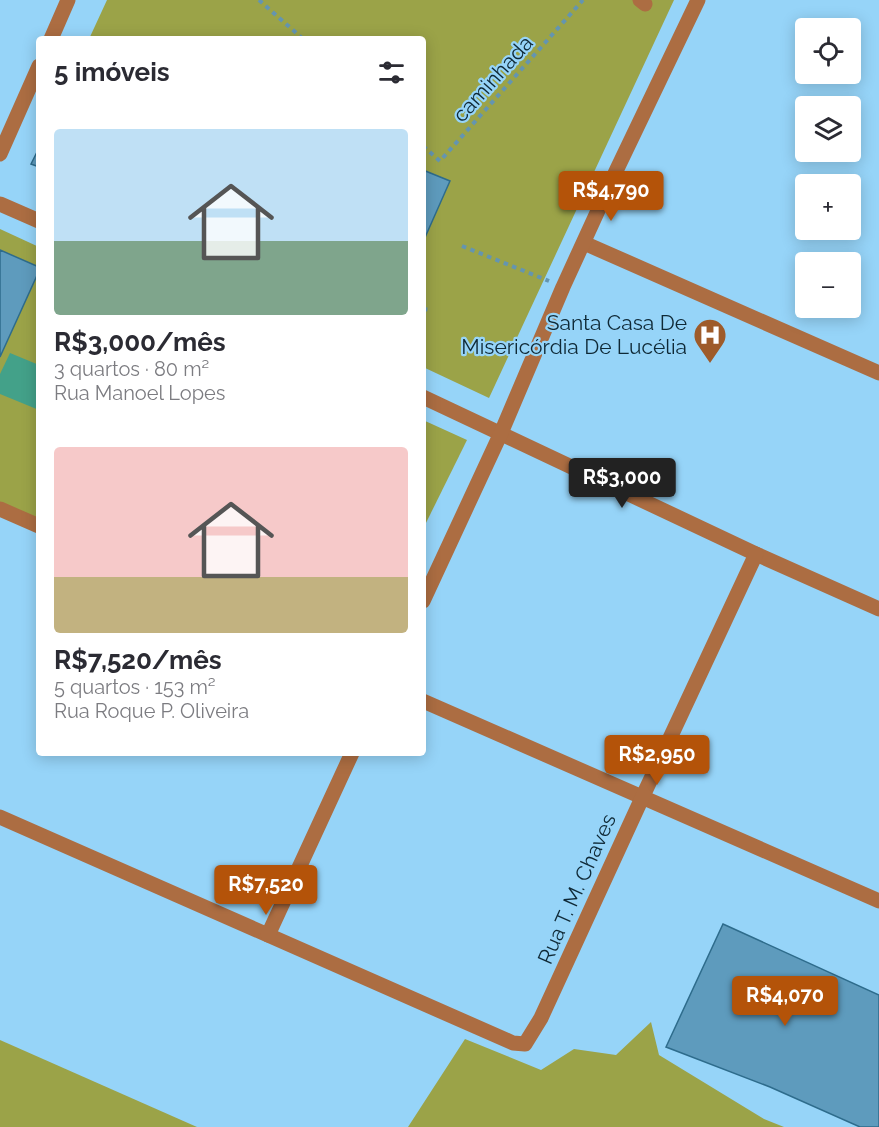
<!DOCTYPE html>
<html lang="pt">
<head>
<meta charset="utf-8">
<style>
	:root { --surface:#fff; --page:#f7f7f7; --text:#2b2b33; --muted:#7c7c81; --accent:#b45309 }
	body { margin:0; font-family:Raleway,sans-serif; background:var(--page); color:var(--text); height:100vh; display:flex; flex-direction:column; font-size:22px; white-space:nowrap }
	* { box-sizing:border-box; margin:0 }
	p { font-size:20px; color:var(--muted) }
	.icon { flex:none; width:33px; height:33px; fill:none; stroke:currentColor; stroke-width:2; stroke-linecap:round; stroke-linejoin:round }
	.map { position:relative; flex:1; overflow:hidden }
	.details { position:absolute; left:36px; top:36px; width:390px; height:720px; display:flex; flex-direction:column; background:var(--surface); border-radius:6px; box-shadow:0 3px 15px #0003 }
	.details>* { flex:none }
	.controls { position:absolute; left:795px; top:18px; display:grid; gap:12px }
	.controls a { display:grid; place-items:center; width:66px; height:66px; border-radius:6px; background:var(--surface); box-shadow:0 3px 15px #0003; font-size:30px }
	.price { position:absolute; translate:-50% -51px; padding:0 14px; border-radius:6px; background:var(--accent); color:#fff; font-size:20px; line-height:39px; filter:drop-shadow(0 2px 3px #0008) }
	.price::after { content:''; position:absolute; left:50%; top:36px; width:18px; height:14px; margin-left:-9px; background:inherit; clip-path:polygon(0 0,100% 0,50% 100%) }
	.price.selected { background:#222; color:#fff }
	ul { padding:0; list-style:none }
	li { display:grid; align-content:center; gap:12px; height:318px; padding:0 18px }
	li span { display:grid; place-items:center; height:186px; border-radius:6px; color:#555 }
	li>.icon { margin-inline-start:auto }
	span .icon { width:108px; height:108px; fill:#fffc; stroke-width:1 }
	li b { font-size:26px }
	h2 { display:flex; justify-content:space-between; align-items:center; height:72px; padding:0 18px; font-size:26px }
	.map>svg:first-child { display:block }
	.green { fill:#9ba348 }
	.water { fill:#43a189 }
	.building { fill:#5e9bbd; stroke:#2e6c8c; stroke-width:1.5 }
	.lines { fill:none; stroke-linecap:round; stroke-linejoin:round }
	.path { stroke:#6495b0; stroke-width:4; stroke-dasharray:4.5 4.5; stroke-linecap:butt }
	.minor { stroke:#ac6d42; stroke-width:15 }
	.labels { text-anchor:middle; stroke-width:4.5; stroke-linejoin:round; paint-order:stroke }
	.street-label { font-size:21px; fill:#0f2936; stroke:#96d4f8 }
	.poi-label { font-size:21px; fill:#0f2936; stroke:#96d4f8; text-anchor:end }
</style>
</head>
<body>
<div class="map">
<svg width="879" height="1127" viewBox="0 0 879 1127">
	<rect width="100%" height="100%" fill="#96d4f8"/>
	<g class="green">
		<path d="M107,0H674L489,398L423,367V39H89Z"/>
		<path d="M0,229L39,247V519L0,502Z"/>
		<path d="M423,420L467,440L423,529Z"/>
		<path d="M651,1022L659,1055L764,1119L784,1127H408L465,1039L541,1070L574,1049L616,1055Z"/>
		<path d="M0,1040L197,1127H0Z"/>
	</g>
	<path class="water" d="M10,353L39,365V410L0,394V374Z"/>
	<g class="building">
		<path d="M39,148V167L31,164Z"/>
		<path d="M423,170L450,181L423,242Z"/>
		<path d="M0,250L39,267V271L0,357Z"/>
		<path d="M723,924L879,995V1127H860L770,1087L666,1047Z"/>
	</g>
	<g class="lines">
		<g class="path">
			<path d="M259,0L303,39"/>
			<path d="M423,146L440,161L583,0"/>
			<path d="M462,246L549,281"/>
			<path d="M423,309L431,310"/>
		</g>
		<g class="minor">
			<path d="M640,0L645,4"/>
			<path d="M51,39L68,0"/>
			<path d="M0,154L39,66"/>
			<path d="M0,204L39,221"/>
			<path d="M584,243L879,373"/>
			<path d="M423,397L756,554L879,609"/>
			<path d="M0,509L39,526"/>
			<path d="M423,601L501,433L563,287L617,169L698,0"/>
			<path d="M423,701L879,901"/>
			<path d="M0,817L513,1043L525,1044L541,1018L642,798L756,554"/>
			<path d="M268,935L352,753"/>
		</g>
	</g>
	<defs>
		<symbol id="hospital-pin" viewBox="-11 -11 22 30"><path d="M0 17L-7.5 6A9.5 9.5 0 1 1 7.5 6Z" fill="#9e5b2a" stroke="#96d4f8"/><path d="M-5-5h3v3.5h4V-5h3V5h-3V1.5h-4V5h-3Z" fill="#fff"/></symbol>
	</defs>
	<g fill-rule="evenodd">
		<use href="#hospital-pin" x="691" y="316" width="38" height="52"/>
	</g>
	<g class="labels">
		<g class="street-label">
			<text transform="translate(493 79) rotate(-48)" y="7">caminhada</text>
			<text transform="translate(577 889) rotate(-66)" y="7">Rua T. M. Chaves</text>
		</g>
		<g class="poi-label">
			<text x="687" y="330">Santa Casa De<tspan x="687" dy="24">Misericórdia De Lucélia</tspan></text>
		</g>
	</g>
</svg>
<div class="controls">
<a><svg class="icon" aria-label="locate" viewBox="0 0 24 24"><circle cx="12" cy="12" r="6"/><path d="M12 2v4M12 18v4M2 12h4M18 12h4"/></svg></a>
<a><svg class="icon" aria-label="layers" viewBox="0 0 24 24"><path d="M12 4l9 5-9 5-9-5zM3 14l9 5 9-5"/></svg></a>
<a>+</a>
<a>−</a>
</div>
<b class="price" style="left:611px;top:222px">R$4,790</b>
<b class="price selected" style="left:622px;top:509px">R$3,000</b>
<b class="price" style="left:657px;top:786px">R$2,950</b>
<b class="price" style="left:266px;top:916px">R$7,520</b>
<b class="price" style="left:785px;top:1027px">R$4,070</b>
<section class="details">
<h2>5 imóveis<svg class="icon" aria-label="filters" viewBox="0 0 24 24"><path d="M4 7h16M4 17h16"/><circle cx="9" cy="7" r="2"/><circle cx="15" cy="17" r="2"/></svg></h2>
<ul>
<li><span style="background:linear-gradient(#bfe0f5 60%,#7fa58c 0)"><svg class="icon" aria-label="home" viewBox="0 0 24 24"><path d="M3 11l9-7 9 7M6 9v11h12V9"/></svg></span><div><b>R$3,000/mês</b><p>3 quartos · 80 m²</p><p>Rua Manoel Lopes</p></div></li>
<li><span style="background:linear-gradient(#f6c9c9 70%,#c2b280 0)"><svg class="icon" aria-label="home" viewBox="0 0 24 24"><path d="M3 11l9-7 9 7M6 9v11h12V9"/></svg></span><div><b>R$7,520/mês</b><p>5 quartos · 153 m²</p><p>Rua Roque P. Oliveira</p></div></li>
</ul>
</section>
</div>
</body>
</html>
